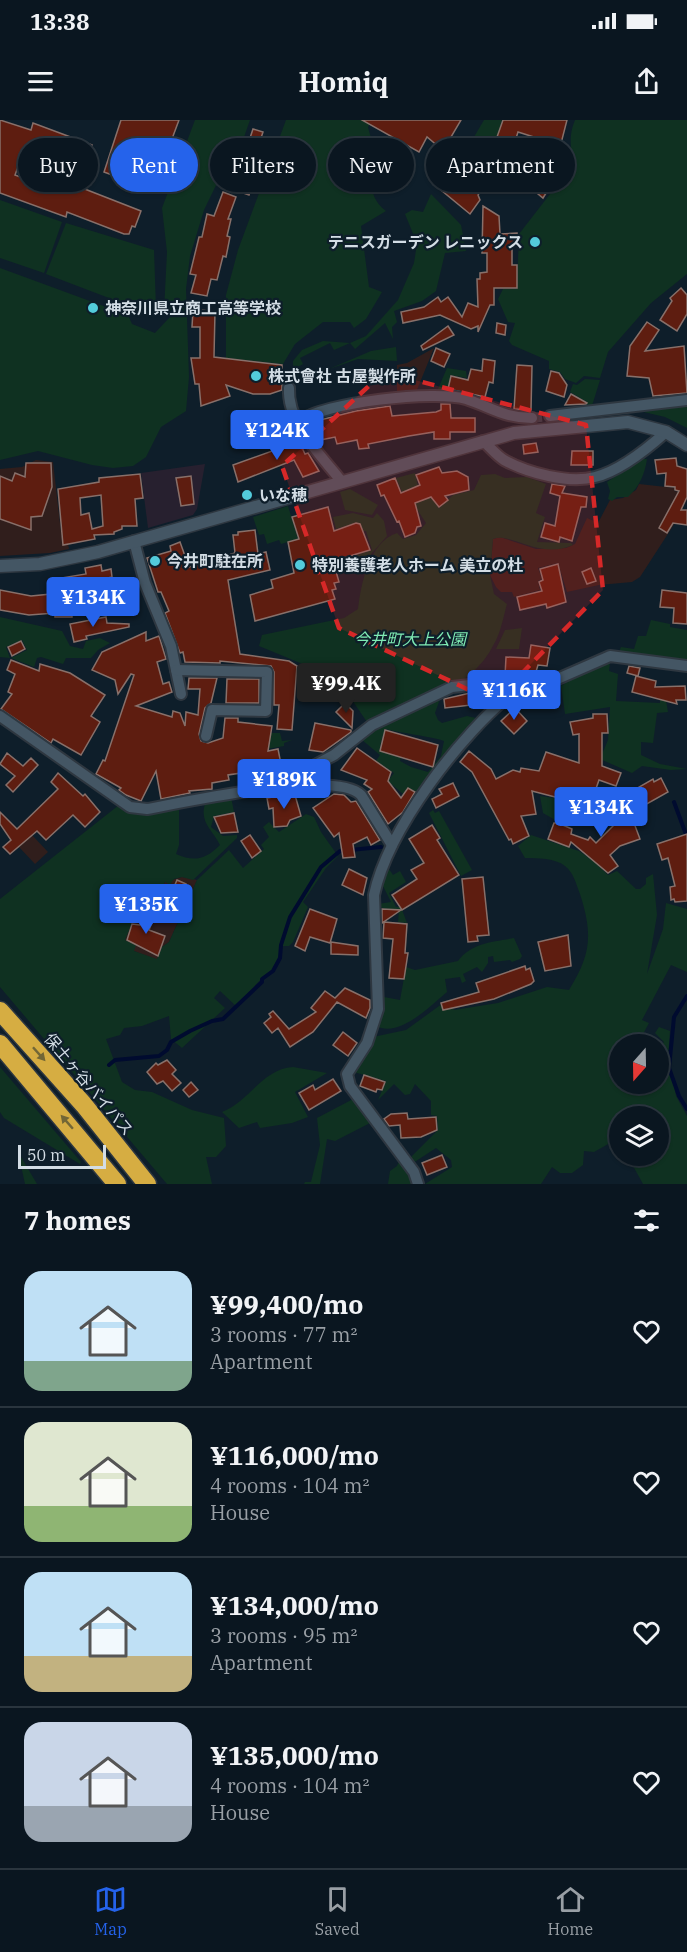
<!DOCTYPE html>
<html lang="en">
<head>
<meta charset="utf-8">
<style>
	:root { --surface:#0a1620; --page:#18232d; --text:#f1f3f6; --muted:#999fa5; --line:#2a353e; --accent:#2563eb }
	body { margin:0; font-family:"IBM Plex Serif","Noto Sans JP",serif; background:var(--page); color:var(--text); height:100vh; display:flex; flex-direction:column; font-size:22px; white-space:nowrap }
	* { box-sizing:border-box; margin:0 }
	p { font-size:20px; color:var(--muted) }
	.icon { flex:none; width:33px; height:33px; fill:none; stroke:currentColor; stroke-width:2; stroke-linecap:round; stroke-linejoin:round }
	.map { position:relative; height:1064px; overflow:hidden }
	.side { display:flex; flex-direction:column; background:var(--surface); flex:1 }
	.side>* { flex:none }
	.hud { position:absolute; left:18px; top:18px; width:651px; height:54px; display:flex; gap:12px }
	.needle { width:39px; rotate:200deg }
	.controls { position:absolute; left:609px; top:914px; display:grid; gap:12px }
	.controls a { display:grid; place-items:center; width:60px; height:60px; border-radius:50%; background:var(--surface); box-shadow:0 2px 4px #0004,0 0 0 2px var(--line); font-size:30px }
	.scale { position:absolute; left:18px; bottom:15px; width:88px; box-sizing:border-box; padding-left:6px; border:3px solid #d3dde5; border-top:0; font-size:16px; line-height:21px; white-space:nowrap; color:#d3dde5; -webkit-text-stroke:4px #0e1e2a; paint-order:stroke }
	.price { position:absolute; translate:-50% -51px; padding:0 14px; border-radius:6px; background:var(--accent); color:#fff; font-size:20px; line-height:39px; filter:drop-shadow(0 2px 3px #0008) }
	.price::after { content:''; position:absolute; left:50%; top:36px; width:18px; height:14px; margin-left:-9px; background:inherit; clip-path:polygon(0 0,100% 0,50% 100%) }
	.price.on { background:#222; color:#fff }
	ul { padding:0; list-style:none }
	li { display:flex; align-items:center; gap:18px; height:150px; padding:0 24px }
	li+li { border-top:2px solid var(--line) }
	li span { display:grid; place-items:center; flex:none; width:168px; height:120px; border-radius:18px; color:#555 }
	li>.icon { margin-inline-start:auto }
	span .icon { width:72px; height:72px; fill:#fffc; stroke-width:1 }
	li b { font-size:26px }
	h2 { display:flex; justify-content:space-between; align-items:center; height:72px; padding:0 24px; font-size:26px }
	.tag { padding:0 21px; border-radius:27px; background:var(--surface); box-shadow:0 2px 4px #0004,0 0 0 2px var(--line); font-size:21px; line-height:54px }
	.tag.on { background:var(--accent); color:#fff }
	.status { display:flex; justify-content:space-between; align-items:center; height:42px; padding:0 30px; background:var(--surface); direction:ltr }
	.status svg { height:16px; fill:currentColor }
	header { display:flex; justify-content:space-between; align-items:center; height:78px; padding:0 24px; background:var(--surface); font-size:27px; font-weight:700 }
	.menu { display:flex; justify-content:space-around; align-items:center; height:84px; border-top:2px solid var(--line); background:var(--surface); font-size:16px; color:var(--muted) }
	.menu a { display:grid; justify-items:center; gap:3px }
	.menu .on { color:var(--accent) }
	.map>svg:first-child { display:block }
	.commercial { fill:#27202f }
	.industrial { fill:#301e1c }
	.green { fill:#0f3121; fill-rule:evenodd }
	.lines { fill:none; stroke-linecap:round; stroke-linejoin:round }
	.stream { stroke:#000b2f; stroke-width:4 }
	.building { fill:#5e1d10; stroke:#88706a; stroke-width:1.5; fill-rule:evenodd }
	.minor-tunnel { stroke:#2c3b46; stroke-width:10; stroke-dasharray:10 5; stroke-linecap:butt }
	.minor-casing { stroke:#2e3740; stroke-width:14 }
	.tertiary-casing { stroke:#2e3740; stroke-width:15 }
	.motorway-casing { stroke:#2e3740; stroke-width:21 }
	.minor { stroke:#445664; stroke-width:10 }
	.tertiary { stroke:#445664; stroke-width:12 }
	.motorway { stroke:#d6ad42; stroke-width:18 }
	.oneway { fill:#726636 }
	.marked { fill:#d62828; fill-opacity:0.2; stroke:#d62828; stroke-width:4.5; stroke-dasharray:12 8; stroke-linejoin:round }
	.poi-dot { fill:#53cbdb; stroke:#0e1e2a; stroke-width:2 }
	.labels { text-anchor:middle; stroke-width:4.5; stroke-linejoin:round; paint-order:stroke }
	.poi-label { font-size:16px; font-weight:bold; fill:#d3dde5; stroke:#0e1e2a; text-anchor:start }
	.park-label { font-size:16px; font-style:italic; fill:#7febb4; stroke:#0e1e2a }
	.street-label { font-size:16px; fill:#d3dde5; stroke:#0e1e2a }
</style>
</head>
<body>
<div class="status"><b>13:38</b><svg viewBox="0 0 49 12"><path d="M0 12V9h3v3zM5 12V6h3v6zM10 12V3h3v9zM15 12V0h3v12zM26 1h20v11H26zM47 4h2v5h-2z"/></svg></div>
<header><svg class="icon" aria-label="menu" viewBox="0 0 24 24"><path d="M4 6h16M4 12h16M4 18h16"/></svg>Homiq<svg class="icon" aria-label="share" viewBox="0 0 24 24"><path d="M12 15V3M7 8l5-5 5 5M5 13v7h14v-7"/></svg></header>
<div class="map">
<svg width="687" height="1064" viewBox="0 0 687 1064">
	<rect width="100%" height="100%" fill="#0e1e2a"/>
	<path class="commercial" d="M205,344L197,389L193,395L148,408L141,353Z"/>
	<g class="industrial">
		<path d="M434,228L414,277H397V245L407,243Z"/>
		<path d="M36,340L53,342L61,412L66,413L69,429L50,433L0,436V349L22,347Z"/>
		<path d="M639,364L675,368L674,371L687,373V379L673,406L640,457L632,462L599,465L567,472L558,443L538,448L542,459L538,461L540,470L514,477L512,472H501L496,467L490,455L493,419L500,417L536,429L566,428L575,424L587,398L598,403L610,380L623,378L636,370Z"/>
		<path d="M32,715L48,732L35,744L19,727Z"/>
		<path d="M182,757L197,760L169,822L162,827L157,840L134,831L125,820L133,800L146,788L151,790L165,762Z"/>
	</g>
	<g class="green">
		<path d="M195,0H250L237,37L222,53L204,90L190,136L186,169L189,257L186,291L161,307L146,337L133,346L113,348L92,345L38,331L0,340V148L128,195L132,204L155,213L170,197L164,191L167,132L162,88Z"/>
		<path d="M286,0H372L368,7C370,16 375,27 374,36C373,56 365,75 386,91L361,106L369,167L382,172L366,199L354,208L350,202H323L295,224L283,244L226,238V175L238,130Z"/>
		<path d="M484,0H502L496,22L482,31L471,22Z"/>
		<path d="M575,0H687V154L651,183L608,232L600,258L584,256L576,263L565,259L560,252L549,249V241L512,225L509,221L515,203L508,202L498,179L503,169H517L519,114L571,47C573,27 567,20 575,0Z"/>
		<path d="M431,74L461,105L466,131L445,133L436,171L422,181L394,191L397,202L392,207L393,219L385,203L355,229L350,223L334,230L330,223L300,238L303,244L296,248L299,255L293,260V241L302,230L323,221L350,223L366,216L398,180L414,143L416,130L414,116L405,94L412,90L423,92Z"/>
		<path d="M0,80L62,102L44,153L0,138Z"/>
		<path d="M66,103L154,130L156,188L143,191L46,154Z"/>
		<path d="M396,227L397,241L358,239L329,249L371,231Z"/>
		<path d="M447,248L466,251L467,258L450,255L449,277L435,276Z"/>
		<path d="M585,259L600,260L591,289L584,290L587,282L570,272L573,264L577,265Z"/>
		<path d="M687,284V308L665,297L635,290Z"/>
		<path d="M642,339H647C645,354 639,367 628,377H617L612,381L608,379L610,371L607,362Z"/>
		<path d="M415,353L421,380L443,373L434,380L439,388L453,375L474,370L481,355L495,354L505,358L527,357L546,364L536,393L545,397L537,422L571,423L573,425C539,440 512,412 493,419L490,455L494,474L507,484C503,498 501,512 494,524C471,571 413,585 369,605L333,552L305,545L259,526L262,515L344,498L358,489C361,464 369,422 397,413L403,419L416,415L426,403L405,371L402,372L396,358Z"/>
		<path d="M350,369L378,385L372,395L345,390L340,372Z"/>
		<path d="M288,386L298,419L281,424L279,420L267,424L264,414L259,415L253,397Z"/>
		<path d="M353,393L373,398L377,393L384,401L387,416L372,433L358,456L354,436L372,430L366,411H363L360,404L356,403L336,409L333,397Z"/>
		<path d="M0,497L62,511L70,526L83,529L86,521L100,518L110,523L98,530L91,538H66L63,544L41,537L37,538L34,547L11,538L27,530L22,520L6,527L10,538L0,537Z"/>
		<path d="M651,500L670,504V507L687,510V541L619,532L621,527L634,529L638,516H646Z"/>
		<path d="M522,508L519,529H496L505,510Z"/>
		<path d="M610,542L609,551L618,554L616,581L660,583V580H666L668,592L657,593L653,623L641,622V635L660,644L687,649L671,650L642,646L632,653L600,639L608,620L610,587L565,594L561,566L583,552Z"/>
		<path d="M440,579L435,593L438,600L442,603L467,596L476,598L445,636L422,674L408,668L403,674L388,661L394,653L376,641L380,635L361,619L374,607ZM385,609C396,612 439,618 444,621L441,636L428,652L411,647L400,641L401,637L380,626Z"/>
		<path d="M271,613H280L282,621L292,620L284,623V626L220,637L269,622Z"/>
		<path d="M540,676L561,679L590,689L579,693L574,705L558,699L557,701L543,693Z"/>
		<path d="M231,677L234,692L214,696L211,707L223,716L237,715V718L193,760L182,757L174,759L170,765L165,762L151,790L146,788L139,803L133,801L125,820L136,825L134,831L157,839L162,827L169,822L197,760L229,730L243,748L264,729L261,725L269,717L263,707L269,702L279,712L306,694L314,697L321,712L338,736L326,748L303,782L308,787L293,822L289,826H280L279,837L272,850C266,852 243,879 236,886L220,871L214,878L225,888L182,928L171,919L169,896L142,906L124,908L120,915L106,919L122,962L135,970L152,972L192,990L224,998L226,1026L216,1037H206L212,1064H167L0,867V779L119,685L179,687V725L176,734C194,742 205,740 220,725C212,709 198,702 206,681Z"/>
		<path d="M433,690L435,693L439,691L472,750L461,756L429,693Z"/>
		<path d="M531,715L579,731L595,742L604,743L599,746L608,755L617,751L636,769H640L646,764V758L653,754L657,795L647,854L663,809L666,783L687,789V852L671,845L642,900L649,903L642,916L635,919L653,924H620V963H658L659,926L664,922L655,913L659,907L670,911L667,950L672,956L676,976L687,996V1064H643L627,1035H658V996H620L619,1022L617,1019L594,1032L584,1031L583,1045L572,1053H560L552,1047L541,1064H425L452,1047L451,1040L436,1028L413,1043L409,1039L438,1010L437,996L431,995V981L415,964L410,974L405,975L394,964L378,980L386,961L350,951L373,917L406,910L446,881L454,890L498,883L547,867L569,870C591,834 593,815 580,774C576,764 574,753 565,746C555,738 538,738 525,738L518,726Z"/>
		<path d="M387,746L393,755L400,751L406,762L389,773L396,787H401L407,803L398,802L399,790L382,788L378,784L391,782L381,762Z"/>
		<path d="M514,818L522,836L520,839L512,842L510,840L494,842L493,836L488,837V843L482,852L477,847L463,854L466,861L462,863L460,857L445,859L447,872C430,886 400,918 376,906L384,877L400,880L406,847L415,850L458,841C471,823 493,822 514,818Z"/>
		<path d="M0,947L81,1042L80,1044L4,998L0,992Z"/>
		<path d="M293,947L327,953L295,972L308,997L292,1003L260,1008L257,1002L239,1008L222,992C249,982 262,949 293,947Z"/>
		<path d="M355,978L372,1002L335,1021L327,1019L320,1064H304L305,1062H311L320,1025L317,998Z"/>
		<path d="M18,1032L37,1064H25Z"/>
		<path d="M400,1039L414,1064H388L390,1051L397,1046Z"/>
	</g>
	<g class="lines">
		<g class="stream">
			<path d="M674,682L687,717"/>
			<path d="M687,876L674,897L669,948L679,976L687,989"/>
			<path d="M109,945L115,940L159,936L167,930L171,922L190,911L212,901L223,899L262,862V859L273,851L280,838L281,825L290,797L321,747L340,731L381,727"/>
		</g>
	</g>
	<g class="building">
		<path d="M0,0L31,10L33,3L92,25L77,66L141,91L135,107L132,106L129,114H124L67,92L66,97L0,73ZM25,28L52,38L42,65L15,55Z"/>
		<path d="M121,0H179L153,70L104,52Z"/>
		<path d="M362,0H461L448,22L466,36L462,40L489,56L478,75L480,80L470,94L441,70L443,67L427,53L445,32L427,17L419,32Z"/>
		<path d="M503,0H567L558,35L567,39L543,78L520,59L537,18L518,12L512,31L502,44L486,33L496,20Z"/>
		<path d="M253,9L263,12L259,24L249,21Z"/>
		<path d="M249,27L261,31L252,56L255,57L249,75L235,70Z"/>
		<path d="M223,72L236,77L228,99H231L227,116L230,117L226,137L223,136L217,160L211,159L207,176L191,173L196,155L190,154L199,117H202L207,94L214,96Z"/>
		<path d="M483,86L499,96L500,114L517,113V125H512V145H517V168H494V185H490L478,212V206L471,209L440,195L403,203L401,192L424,187L438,177L441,182L448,177L462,197L468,183L478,187L477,159H480V153L487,152V133H482Z"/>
		<path d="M681,168L687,175V194L677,211L660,200L672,181L670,178Z"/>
		<path d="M193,190L215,191L214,237L282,245V270L270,274H253L226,265L230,276L201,286L199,264H195L191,238H200V207H192Z"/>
		<path d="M647,202L659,210L645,231L684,226L687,273L653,276L649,258L627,256L630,226Z"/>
		<path d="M497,203L506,205L505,215L496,213Z"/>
		<path d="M448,206L454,215L423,230L421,226Z"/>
		<path d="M436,228L450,234L444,247L431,241Z"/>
		<path d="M483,239L495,241L493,263L489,262L485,277L448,269L451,256L468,260L471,249L482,251Z"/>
		<path d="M517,245L532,246L531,290L514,289Z"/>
		<path d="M551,251L559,253L567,265L564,277L546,271Z"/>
		<path d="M571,274L587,283L586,284L565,285Z"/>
		<path d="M441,284H450L451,298H475V312H450V319H434V312L409,316L368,324L369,328L359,329L357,320L337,324L335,317L320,320L316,301L356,291L390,286L392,296L436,292L441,290Z"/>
		<path d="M296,315L305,334L308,333L319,351L303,357L294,340L238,362L233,345L289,325L287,318Z"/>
		<path d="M536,323L538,332L524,334L523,325Z"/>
		<path d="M572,331H593V345H571Z"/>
		<path d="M676,338L677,346L687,349V377L681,390H687V405L673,403L667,413L659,408L679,371L675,370V367L665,366L666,353L657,354L655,340Z"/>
		<path d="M26,343H51L52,367L42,396L31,397V410L0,399V356L12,361L15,353L25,357Z"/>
		<path d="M439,347L442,353L457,351L468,357L469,370L445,376L448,380L439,387L431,377L415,383L421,406L417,407L415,413L405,417L399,401L397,402L384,375L381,376L377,365L395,358L401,373L420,365L416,355Z"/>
		<path d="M140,354L143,378L135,379L137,406H122V409L114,412V414L94,415L95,419L63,425L58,369L99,362V358ZM101,375L103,406L92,409L89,393L81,395L80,378Z"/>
		<path d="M191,356L194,384L181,386L176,358Z"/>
		<path d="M552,364L565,366L562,373L587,377L586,387H581L572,421L560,417L559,422L541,417L545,403L555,406L560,376L550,373Z"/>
		<path d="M328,387L334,411L356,403L360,404L370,430L333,441L339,462L334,463L336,469L332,470L335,479L255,501L250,475L273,468L271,460L294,453L288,422L299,419L292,397Z"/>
		<path d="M255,410L258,434L266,432L270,450L228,460L240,534L289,541L297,546L292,610L277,609L279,585H274V552L271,546L220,541V543L185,542L183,532L180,533L165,493L169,491L161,472H158L147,438L171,431L170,426L180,422L189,447L235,433L233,415H238V412Z"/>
		<path d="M558,444L566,482L547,488L546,484L520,490L517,477L542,471L539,462L543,460L540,449Z"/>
		<path d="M101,445L102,451L111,449L112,457L71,466L72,497H55V493L29,495L0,490V470L31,476L51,474L49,460L86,454L85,448Z"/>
		<path d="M591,448L596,461L587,464L582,452Z"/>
		<path d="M134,463L138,476L120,482L118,480L114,469Z"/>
		<path d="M662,470L687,473V504L673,503L674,488L660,487Z"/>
		<path d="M106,497L107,503L129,504V507L86,516L87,519L74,522L70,504Z"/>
		<path d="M146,512V521L159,516L166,539L157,542L163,564L169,562L172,572L136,586L172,597L173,591L180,593L185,606L186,592L198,595L200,569H188L189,558H217L211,583L205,588L199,614L201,621L208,623L223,618L225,598H238V602L272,606L268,631L278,629L281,644H277L278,652L263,656L262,650L228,655L229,660L212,663V669L189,671L190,673L161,679L156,651L141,681L126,675L119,670L121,668L96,654L103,640L105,641L134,555L131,554L118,574L115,560L92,550L102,532Z"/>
		<path d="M21,521L25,529L12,536L8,527Z"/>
		<path d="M531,525L550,528L547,546L538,545L535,555L517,554L516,559L505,556L506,537L529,538Z"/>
		<path d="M11,540L39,551L40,544L70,553L105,575L91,596L100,602L81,635L53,619L51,623L1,589L12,574L8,572L15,554L7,550Z"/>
		<path d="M629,546L640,548L638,556L627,553Z"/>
		<path d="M636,556L656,561L655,567L685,566L686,580H676L677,584L632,572Z"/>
		<path d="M227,559H259V583H226Z"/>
		<path d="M470,573L498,575L489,583L445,588L444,579Z"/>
		<path d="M345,583L353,591L352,608L336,592Z"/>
		<path d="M515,588L527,601L514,614L501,601Z"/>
		<path d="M593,594H607L608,613H602V646L621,653L616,666L599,660L590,686L532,671L536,694L521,696L529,716L513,724L511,719L509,720L472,652L460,642L469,631L491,649L496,659L513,650L520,652L521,648L539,651L546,632L579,643V614L573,615L570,602L593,598Z"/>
		<path d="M315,603L351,610V612L323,632L309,630Z"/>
		<path d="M385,610L438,625L433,647L380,631Z"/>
		<path d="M357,628L391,652L388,661L401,678L408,668L415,672L403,692L388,704L368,672L372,669L364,664L367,660L341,650Z"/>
		<path d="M7,633L23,646L31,638L38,645L13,672L6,665L15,656L0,644Z"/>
		<circle cx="324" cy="653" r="5"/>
		<path d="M58,653L83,676L85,674L100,692L85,707L73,695L46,720L37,711L10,734L3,727L11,720L0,704V692L17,709L58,669L51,662Z"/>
		<path d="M661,658L668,672L636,690L627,674L653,659L654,662Z"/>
		<path d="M453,663L459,676L436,688L432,679L442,674L439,669Z"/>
		<path d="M334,674L344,675L351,682L356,681L380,720L371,725L367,717L353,724L355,737L343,738L339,713L334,717L313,688Z"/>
		<path d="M295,675L301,696L290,700L287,706L274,707L273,688L269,689L267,678L279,676V680Z"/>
		<path d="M602,684L631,695L640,719L620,726L610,735L618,746L608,753L571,722L569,727L548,719L554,703H558L572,709L571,714L588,720L590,717L596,723L617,702L599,693Z"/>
		<path d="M234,693L238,712L221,713L214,697Z"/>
		<path d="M432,705L440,718L437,720L459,755L402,790L392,775L417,759L411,750L424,743L409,719Z"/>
		<path d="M687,714V781L675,782L674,779L671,780L670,767L675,766L668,738L662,740L657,724Z"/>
		<path d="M250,715L261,731L252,738L241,721Z"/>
		<path d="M349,749L367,758L363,775L342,765Z"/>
		<path d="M483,757L489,815L477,816L478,821L468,822L462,759Z"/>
		<path d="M177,760L186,764L182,774L186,775L179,792L166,786Z"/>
		<path d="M146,789L156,793L149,810L165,816L158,836L127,820L132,804L140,805Z"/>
		<path d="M310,789L337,799L330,823L310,817L305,831L295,826Z"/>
		<path d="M382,789L401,790L382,803Z"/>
		<path d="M384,802L407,804L405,833H408L404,859L389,858L393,819L383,818Z"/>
		<path d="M568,815L571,846L545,851L538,822Z"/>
		<path d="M331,822L358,826V835L331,834Z"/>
		<path d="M525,846L526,850L530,848L534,861L531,864L494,879L443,890L441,883L479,872L476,863Z"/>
		<path d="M345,868L370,880V888L366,898L337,882L313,912L290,927L278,908L272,913L264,903L271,897L269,894L273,891L289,909L316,892L311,888L325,871L335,878Z"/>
		<path d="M343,912L357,923L348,936L333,925Z"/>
		<path d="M167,940L176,950L172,954L181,963L172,971L163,961L157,964L147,952L156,943L158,945Z"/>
		<path d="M364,955L385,962L382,970L377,969L376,972L360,966Z"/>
		<path d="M333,959L341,971L309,990L299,973L313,965L315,970Z"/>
		<path d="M191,962L198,970L189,977L183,970Z"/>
		<path d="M407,993L408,999L436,997L437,1010L421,1017L401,1018L400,1005L389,1006L384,999L391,994Z"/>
		<path d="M442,1035L447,1047L427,1055L422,1043Z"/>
	</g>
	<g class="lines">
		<path class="minor-tunnel" d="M532,298L550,296"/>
		<defs>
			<g id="minor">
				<path d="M289,268C287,304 322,336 342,362"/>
				<path d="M550,296L687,280"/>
				<path d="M298,302C323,282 436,270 466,279C491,287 504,298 532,298"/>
				<path d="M483,321C490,327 496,335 504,340C528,353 569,364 595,357C620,351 647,329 666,312"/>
				<path d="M134,421L145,463L171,526L181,574"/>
				<path d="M176,550L267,552L266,591L212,590L206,616"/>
				<path d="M0,596L130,687L147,689C186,682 335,649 361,675L392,725"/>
				<path d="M274,667L334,635L372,605L452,567L470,565L530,571L610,536L687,546"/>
				<path d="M418,1064L414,1052L350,966L347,954L367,923L378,889L374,775C388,709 462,612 515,571"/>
			</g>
			<path id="tertiary" d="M0,446L40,444L98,432L514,313L628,302L666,312L687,325"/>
			<g id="motorway">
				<path d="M0,891L84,985L147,1064"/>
				<path d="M0,924L117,1064"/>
			</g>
		</defs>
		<use href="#minor" class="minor-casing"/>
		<use href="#tertiary" class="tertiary-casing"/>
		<use href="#motorway" class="motorway-casing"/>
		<use href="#minor" class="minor"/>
		<use href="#tertiary" class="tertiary"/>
		<use href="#motorway" class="motorway"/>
	</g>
	<defs><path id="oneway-solid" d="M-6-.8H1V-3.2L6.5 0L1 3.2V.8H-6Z" transform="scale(1.5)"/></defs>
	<g class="oneway">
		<use href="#oneway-solid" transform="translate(39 934) rotate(48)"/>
		<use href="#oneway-solid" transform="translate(67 1002) rotate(-131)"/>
	</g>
	<path class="marked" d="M384,252L586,305L603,470L494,582L339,508L282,346Z"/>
	<g class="poi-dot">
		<circle cx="535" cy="122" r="6"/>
		<circle cx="93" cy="188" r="6"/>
		<circle cx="256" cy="256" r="6"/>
		<circle cx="247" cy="375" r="6"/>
		<circle cx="155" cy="441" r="6"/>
		<circle cx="300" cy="445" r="6"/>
	</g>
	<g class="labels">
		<g class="poi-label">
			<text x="523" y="128" text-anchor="end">テニスガーデン レニックス</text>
			<text x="105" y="194">神奈川県立商工高等学校</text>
			<text x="268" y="262">株式會社 古屋製作所</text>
			<text x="259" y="381">いな穂</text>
			<text x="167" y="447">今井町駐在所</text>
			<text x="312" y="451">特別養護老人ホーム 美立の杜</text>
		</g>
		<g class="park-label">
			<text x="410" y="525">今井町大上公園</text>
		</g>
		<g class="street-label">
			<text transform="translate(89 964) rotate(50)" y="6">保土ヶ谷バイパス</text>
		</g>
	</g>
</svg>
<div class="controls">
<a><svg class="needle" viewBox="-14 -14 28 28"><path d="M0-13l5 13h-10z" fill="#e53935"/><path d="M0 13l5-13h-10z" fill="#999fa5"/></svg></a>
<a><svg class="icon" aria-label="layers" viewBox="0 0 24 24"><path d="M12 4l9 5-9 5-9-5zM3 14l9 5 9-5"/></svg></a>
</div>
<div class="scale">50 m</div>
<b class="price" style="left:277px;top:341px">¥124K</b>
<b class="price" style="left:93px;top:508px">¥134K</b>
<b class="price on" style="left:346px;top:594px">¥99.4K</b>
<b class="price" style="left:514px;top:601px">¥116K</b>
<b class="price" style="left:284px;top:690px">¥189K</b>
<b class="price" style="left:601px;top:718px">¥134K</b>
<b class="price" style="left:146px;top:815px">¥135K</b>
<div class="hud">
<a class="tag">Buy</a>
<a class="tag on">Rent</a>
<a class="tag">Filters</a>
<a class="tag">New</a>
<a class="tag">Apartment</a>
</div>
</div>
<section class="side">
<h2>7 homes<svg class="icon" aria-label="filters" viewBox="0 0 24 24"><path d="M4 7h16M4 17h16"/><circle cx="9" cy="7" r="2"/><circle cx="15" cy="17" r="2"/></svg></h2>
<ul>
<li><span style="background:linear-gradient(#bfe0f5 75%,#7fa58c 0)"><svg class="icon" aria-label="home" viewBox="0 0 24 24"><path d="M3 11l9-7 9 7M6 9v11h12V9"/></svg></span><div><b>¥99,400/mo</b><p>3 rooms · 77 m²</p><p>Apartment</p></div><svg class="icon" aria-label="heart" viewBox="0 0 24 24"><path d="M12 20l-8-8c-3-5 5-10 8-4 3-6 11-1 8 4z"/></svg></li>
<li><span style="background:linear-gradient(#dfe7d0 70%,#8fb573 0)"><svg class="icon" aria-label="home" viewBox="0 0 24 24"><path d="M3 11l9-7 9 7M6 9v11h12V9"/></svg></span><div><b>¥116,000/mo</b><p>4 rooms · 104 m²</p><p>House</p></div><svg class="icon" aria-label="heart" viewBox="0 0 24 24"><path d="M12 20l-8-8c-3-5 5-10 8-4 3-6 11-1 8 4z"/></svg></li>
<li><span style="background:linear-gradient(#bfe0f5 70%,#c2b280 0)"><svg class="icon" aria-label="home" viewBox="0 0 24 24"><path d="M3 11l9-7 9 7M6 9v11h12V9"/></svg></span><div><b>¥134,000/mo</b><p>3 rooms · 95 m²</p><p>Apartment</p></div><svg class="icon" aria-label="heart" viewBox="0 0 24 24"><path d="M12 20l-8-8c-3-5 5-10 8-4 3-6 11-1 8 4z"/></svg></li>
<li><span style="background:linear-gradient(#c9d6e8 70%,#9aa5b1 0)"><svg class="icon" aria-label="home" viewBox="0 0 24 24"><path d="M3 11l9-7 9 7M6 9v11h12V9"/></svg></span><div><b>¥135,000/mo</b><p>4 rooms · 104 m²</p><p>House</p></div><svg class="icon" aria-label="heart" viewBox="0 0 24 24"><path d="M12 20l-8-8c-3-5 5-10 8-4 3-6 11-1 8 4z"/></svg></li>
</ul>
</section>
<nav class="menu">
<a class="on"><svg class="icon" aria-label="map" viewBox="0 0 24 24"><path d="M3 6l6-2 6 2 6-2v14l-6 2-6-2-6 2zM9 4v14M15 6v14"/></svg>Map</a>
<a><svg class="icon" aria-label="saved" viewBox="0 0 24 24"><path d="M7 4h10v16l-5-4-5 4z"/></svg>Saved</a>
<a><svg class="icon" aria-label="home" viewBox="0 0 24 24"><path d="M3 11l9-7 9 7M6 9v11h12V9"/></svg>Home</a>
</nav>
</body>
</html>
